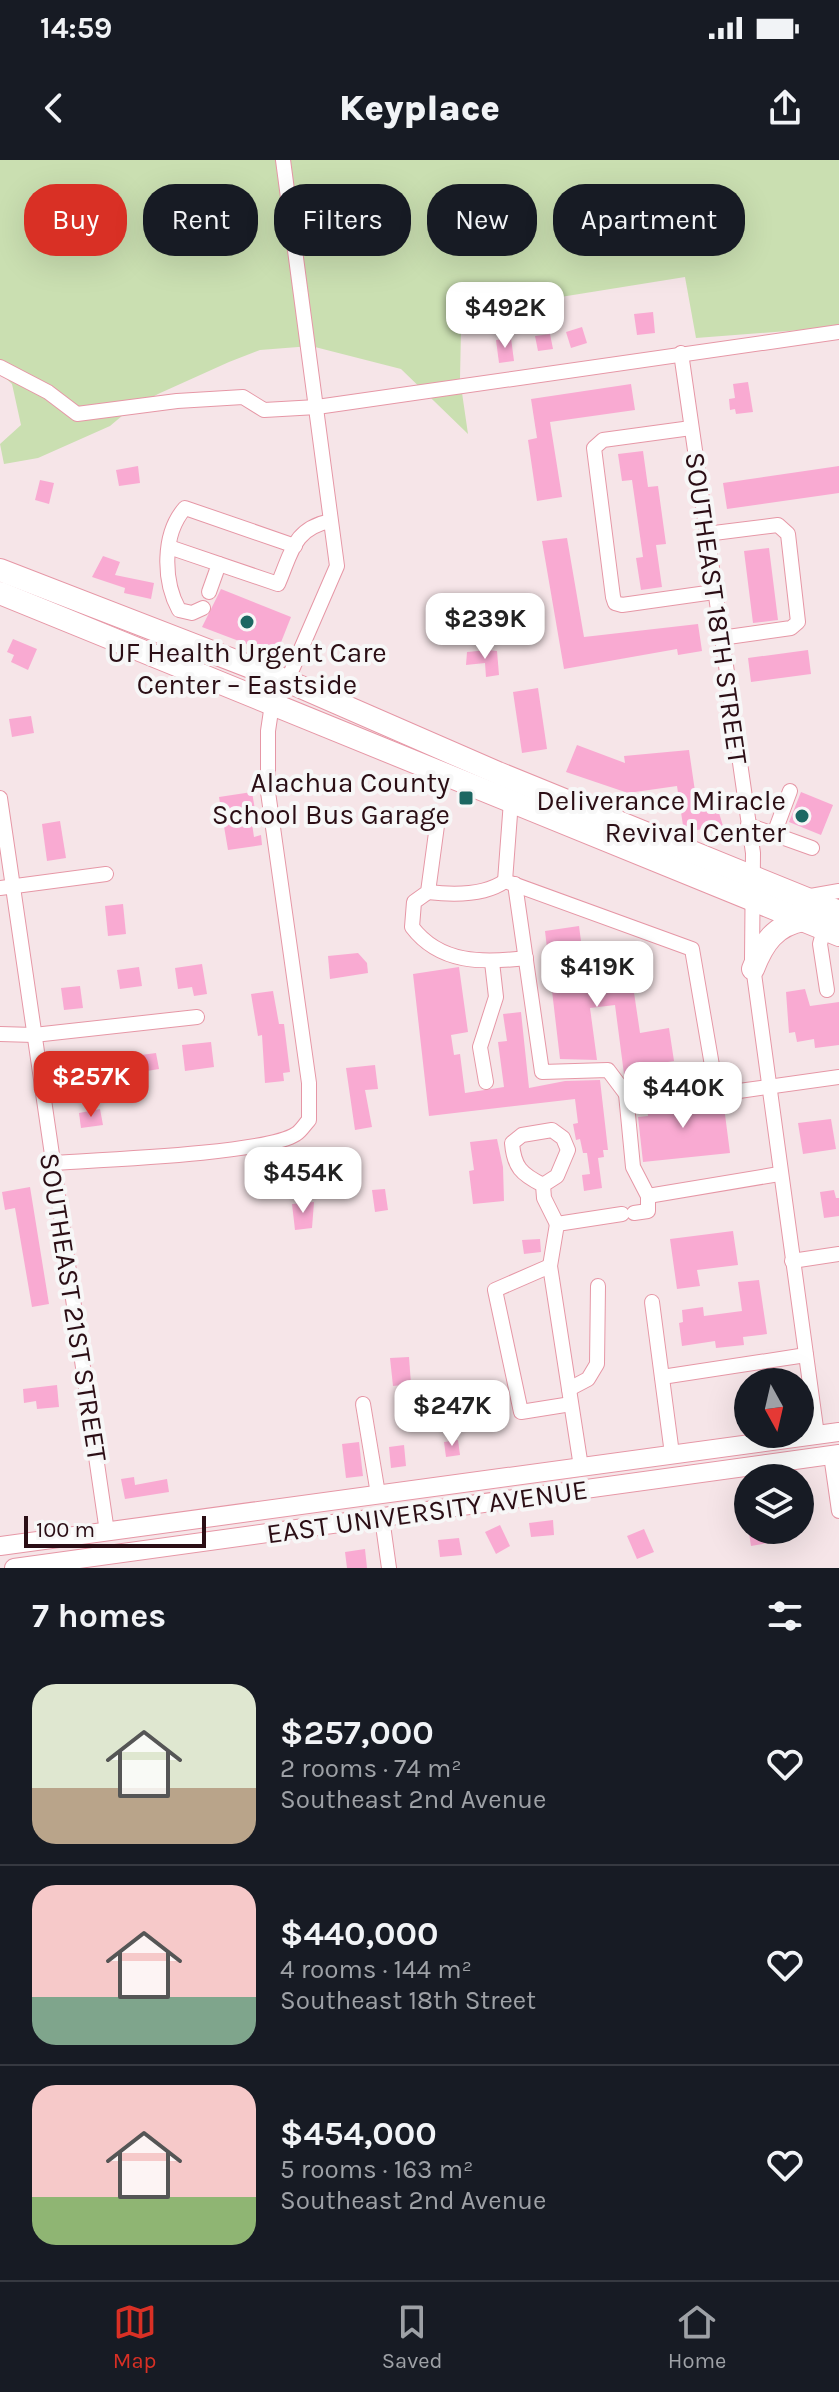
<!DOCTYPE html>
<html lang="en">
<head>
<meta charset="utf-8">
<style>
	:root { --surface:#171b24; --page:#242831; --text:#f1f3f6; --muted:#9ea1a6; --line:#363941; --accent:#d93025 }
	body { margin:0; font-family:Karla,sans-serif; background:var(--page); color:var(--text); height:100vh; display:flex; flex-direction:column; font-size:30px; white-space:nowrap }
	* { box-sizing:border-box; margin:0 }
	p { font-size:26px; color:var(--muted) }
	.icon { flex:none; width:44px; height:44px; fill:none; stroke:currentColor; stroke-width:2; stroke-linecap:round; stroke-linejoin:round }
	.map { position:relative; height:1408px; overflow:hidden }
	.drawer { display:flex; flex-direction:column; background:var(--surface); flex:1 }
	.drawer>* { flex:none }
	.banner { position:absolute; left:24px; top:24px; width:792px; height:72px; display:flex; gap:16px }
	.needle { width:52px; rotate:172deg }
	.buttons { position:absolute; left:734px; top:1208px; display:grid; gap:16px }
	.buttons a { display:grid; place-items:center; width:80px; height:80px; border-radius:50%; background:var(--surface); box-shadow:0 8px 32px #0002; font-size:40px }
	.scale { position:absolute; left:24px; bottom:20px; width:182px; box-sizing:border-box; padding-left:8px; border:4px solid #2b0e15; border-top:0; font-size:22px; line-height:28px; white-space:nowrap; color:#2b0e15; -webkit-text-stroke:6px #f7f7f7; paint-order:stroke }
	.price { position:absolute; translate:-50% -68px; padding:0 18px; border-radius:16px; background:#fff; color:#222; font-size:26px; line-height:52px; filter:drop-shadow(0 2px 4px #0008) }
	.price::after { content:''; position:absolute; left:50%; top:48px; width:24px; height:18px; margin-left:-12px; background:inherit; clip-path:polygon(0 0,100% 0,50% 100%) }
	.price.current { background:var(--accent); color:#fff }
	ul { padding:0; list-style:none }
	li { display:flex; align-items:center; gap:24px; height:200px; padding:0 32px }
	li+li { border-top:2px solid var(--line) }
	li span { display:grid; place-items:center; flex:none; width:224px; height:160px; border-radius:24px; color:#555 }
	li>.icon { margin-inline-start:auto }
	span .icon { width:96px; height:96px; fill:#fffc; stroke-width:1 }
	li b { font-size:34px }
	h2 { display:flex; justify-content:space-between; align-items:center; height:96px; padding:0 32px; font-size:34px }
	.pill { padding:0 28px; border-radius:32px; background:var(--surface); box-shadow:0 8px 32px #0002; font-size:28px; line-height:72px }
	.pill.current { background:var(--accent); color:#fff }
	.status { display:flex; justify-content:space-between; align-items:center; height:56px; padding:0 40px; background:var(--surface); direction:ltr }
	.status svg { height:22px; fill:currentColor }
	header { display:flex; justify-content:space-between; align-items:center; height:104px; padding:0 32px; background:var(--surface); font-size:36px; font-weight:800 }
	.tabs { display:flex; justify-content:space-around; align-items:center; height:112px; border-top:2px solid var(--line); background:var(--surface); font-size:22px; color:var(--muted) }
	.tabs a { display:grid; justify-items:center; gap:4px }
	.tabs .current { color:var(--accent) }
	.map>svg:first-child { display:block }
	.green { fill:#cadfb1 }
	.building { fill:#f9aad2 }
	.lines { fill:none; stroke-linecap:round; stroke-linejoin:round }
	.minor-casing { stroke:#e697a6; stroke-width:16 }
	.major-casing { stroke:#e697a6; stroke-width:20 }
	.highway-casing { stroke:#e697a6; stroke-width:24 }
	.minor { stroke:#fff; stroke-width:14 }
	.major { stroke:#fff; stroke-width:18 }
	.highway { stroke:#fff; stroke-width:22 }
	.poi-dot { fill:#1c6762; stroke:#f7f7f7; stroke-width:3 }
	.labels { text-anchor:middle; stroke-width:8; stroke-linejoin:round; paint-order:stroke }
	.street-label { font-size:28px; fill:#2b0e15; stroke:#f7f7f7 }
	.poi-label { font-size:28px; fill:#2b0e15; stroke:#f7f7f7; text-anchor:end }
</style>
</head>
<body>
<div class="status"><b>14:59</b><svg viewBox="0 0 49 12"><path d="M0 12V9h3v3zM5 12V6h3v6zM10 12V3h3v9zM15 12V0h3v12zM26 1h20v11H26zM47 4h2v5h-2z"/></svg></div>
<header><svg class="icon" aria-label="back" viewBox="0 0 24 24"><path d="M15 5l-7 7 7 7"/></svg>Keyplace<svg class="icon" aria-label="share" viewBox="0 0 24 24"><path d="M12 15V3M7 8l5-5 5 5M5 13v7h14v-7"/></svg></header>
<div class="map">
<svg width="839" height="1408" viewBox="0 0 839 1408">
	<rect width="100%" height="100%" fill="#f6e5e8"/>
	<path class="green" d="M0,0H839V167L696,178L685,117L542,140L488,144L461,169L460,219L468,274L401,209L311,186L260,190L229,202L158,234L129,250L110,266L38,298L4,304L0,284L21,265L12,224L0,213Z"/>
	<g class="building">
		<path d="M653,152L655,173L637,175L634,154Z"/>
		<path d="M582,167L587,183L571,188L566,172Z"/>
		<path d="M550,174L553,189L538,191L535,176Z"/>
		<path d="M511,178L514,201L499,203L496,180Z"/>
		<path d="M748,222L753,252L736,254L735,249L730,250L729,239L735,238L733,224Z"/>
		<path d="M631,224L635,250L550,262L562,337L537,341L528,280L537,278L531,239Z"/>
		<path d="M643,291L648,327L658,326L666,384L656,385L662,427L641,430L636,398L643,397L632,320L622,321L618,294Z"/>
		<path d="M138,306L140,323L119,326L116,310Z"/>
		<path d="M839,306V333L727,349L723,323Z"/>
		<path d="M40,320L54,323L49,344L35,340Z"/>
		<path d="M567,378L584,477L698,464L702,491L678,495L677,489L564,509L542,381Z"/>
		<path d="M769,388L778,460L753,463L744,391Z"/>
		<path d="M103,396L120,402L115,415L154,423L151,439L124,433L125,428L92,417Z"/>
		<path d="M221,429L291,457L276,495L202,467Z"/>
		<path d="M13,479L37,489L28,510L11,502L14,495L7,492Z"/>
		<path d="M488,490L497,491L499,515L486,517L485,503L466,505L467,492Z"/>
		<path d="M808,490L811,514L751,522L748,498Z"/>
		<path d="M538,528L547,589L522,593L513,532Z"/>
		<path d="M31,556L34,573L12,577L9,559Z"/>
		<path d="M577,585L625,603L624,596L689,590L697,645L716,643L723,666L684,672L677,626L628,633L566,612Z"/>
		<path d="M252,632L256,656L251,657L254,677L261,675L262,685L228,690L219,637Z"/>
		<path d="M801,632L833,645L821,675L789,662Z"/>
		<path d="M60,661L66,698L47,701L42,664Z"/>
		<path d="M123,744L126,774L108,776L105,746Z"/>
		<path d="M579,766L587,826L632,819L640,873L669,868L674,901L644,906L645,911L624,914L615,845L590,848L597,900L560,899L545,771Z"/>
		<path d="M358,793L367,803L368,813L330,819L328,796Z"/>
		<path d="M202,804L207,834L194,836L192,827L178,829L175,808Z"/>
		<path d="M139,807L142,826L120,829L117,810Z"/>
		<path d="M459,807L468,872L451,875L454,895L460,894L465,933L504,927L498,882L507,881L503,854L521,852L529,928L565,921L600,920L608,990H603L604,997L598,998L602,1028L584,1031L582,1015L590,1014L587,993H583L580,979L576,980L573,964L578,963L575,939L429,956L413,814Z"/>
		<path d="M80,826L83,848L64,850L61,828Z"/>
		<path d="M805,829L810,846L839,842V885L815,888L814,879L797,882L795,872L789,873L786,832Z"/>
		<path d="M273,831L279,864H284L290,912L283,913L284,921L265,923L262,875L258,876L251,834Z"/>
		<path d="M211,882L214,907L185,911L182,885Z"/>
		<path d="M156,893L159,909L129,914L126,897Z"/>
		<path d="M375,905L378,929L365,930L372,967L355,970L346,908Z"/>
		<path d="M668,939L669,946L723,939L730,993L643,1002L638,957L648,956L646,942Z"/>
		<path d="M100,949L103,965L81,968L79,953Z"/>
		<path d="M831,959L836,989L803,994L798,963Z"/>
		<path d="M497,979L503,1007L504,1041L473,1044L469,1011L474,1010L470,982Z"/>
		<path d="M315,999L317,1015L294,1017L292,1001Z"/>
		<path d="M30,1027L49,1144L32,1147L15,1048L5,1050L2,1032Z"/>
		<path d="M385,1029L388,1050L375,1052L372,1030Z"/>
		<path d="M834,1030L836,1038H839V1056L824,1058L820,1032Z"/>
		<path d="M314,1042L312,1068L295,1070L292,1044Z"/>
		<path d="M733,1071L738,1105L697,1110L700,1126L677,1129L670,1079Z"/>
		<path d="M540,1079L541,1092L524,1094L522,1080Z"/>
		<path d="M759,1120L767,1174L743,1177L744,1185L716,1188L715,1181L682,1186L679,1163L683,1162L682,1150L703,1147L704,1156L742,1151L738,1122Z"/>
		<path d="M409,1197L411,1224L393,1226L390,1198Z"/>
		<path d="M57,1225L59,1247L37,1249L36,1241L24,1243L23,1229Z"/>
		<path d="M458,1280L460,1295L446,1297L444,1282Z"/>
		<path d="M359,1282L363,1316L346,1318L342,1284Z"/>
		<path d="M404,1285L406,1306L391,1308L389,1287Z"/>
		<path d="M134,1317L135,1325L167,1319L169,1332L125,1339L121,1319Z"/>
		<path d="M553,1360L554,1375L531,1377L529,1363Z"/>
		<path d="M500,1365L510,1386L496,1394L485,1372Z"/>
		<path d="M644,1369L654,1392L637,1399L627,1376Z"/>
		<path d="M757,1370H772L774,1382L751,1386L749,1373Z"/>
		<path d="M459,1378L462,1395L440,1397L438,1380Z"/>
		<path d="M365,1389L367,1408H347L345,1392Z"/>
	</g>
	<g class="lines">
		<defs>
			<g id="minor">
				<path d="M681,193L753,693L752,799L817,1275"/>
				<path d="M0,207L48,232L77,254L177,241L243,237L264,250L317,247L839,172"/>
				<path d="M691,268L603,280L594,288L613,437L615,443L622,445L714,432"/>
				<path d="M706,374L778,365L788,374L798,462L791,468L721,478"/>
				<path d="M169,387L278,424C292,392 293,369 330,361"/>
				<path d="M209,432L219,404"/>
				<path d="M203,448L192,453L179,450C163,421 162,374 185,348L295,386"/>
				<path d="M0,638L107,1372"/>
				<path d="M511,641L505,721L692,789L715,923L739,931L839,917"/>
				<path d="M438,658L428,732L414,742L412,767C440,804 483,803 526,798"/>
				<path d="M748,665L812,688"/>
				<path d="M774,674L790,631"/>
				<path d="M515,724L542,912L608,910L626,934"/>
				<path d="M0,728L106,714"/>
				<path d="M428,732C453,735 484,736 505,721"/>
				<path d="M805,737L839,731"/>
				<path d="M824,769L820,784L827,830"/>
				<path d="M0,874L34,875L197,857"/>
				<path d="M486,922L480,887L496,837L492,802"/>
				<path d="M52,1003C97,1000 266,994 296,974C301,971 305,964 309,960V923L268,632V571L272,544L291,512L337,406L283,0"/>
				<path d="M543,1025C521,1014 514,1007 512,983L522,975L552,970L563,978L568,990L557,1016L543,1025L544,1038L557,1064"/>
				<path d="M648,1036L779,1014"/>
				<path d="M634,1053L648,1051V1036L633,1007L626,934L715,923"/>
				<path d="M792,1101L839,1094"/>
				<path d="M550,1106L495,1130L521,1252L571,1244"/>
				<path d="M652,1142L672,1294"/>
				<path d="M662,1217L806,1195"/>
				<path d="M569,1229L588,1219L597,1204L598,1126"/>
				<path d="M363,1244L378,1334"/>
				<path d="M831,1295L839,1351"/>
				<path d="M581,1307L550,1106L557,1064L622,1054"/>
				<path d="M382,1358L389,1408"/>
			</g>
			<g id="major">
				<path d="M0,1386L839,1272"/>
				<path d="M14,1408L839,1294"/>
			</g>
			<g id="highway">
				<path d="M0,410L287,521L498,613L839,752"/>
				<path d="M0,433L839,775"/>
				<path d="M753,809C763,783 775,765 804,760"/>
			</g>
		</defs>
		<use href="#minor" class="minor-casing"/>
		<use href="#major" class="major-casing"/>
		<use href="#highway" class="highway-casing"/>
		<use href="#minor" class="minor"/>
		<use href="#major" class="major"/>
		<use href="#highway" class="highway"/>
	</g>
	<g class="poi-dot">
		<circle cx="247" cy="462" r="8"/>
		<rect x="458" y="630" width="16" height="16" rx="4"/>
		<circle cx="802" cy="656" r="8"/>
	</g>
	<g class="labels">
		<g class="street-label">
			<text transform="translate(717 448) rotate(82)" y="10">SOUTHEAST 18TH STREET</text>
			<text transform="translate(74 1147) rotate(81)" y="10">SOUTHEAST 21ST STREET</text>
			<text transform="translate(427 1351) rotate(-8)" y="10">EAST UNIVERSITY AVENUE</text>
		</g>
		<g class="poi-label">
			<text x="247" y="502" text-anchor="middle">UF Health Urgent Care<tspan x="247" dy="32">Center – Eastside</tspan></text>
			<text x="450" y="632">Alachua County<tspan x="450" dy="32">School Bus Garage</tspan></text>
			<text x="786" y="650">Deliverance Miracle<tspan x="786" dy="32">Revival Center</tspan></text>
		</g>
	</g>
</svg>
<div class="buttons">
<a><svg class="needle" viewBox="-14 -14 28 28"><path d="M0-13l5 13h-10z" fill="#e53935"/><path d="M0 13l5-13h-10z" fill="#9ea1a6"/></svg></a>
<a><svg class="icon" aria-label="layers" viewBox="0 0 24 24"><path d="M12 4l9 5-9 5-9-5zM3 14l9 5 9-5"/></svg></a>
</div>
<div class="scale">100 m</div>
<b class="price" style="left:505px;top:190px">$492K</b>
<b class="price" style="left:485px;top:501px">$239K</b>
<b class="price" style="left:597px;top:849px">$419K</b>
<b class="price current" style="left:91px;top:959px">$257K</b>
<b class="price" style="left:683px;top:970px">$440K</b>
<b class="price" style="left:303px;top:1055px">$454K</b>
<b class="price" style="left:452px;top:1288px">$247K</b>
<div class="banner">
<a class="pill current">Buy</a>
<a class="pill">Rent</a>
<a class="pill">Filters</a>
<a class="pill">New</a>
<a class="pill">Apartment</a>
</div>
</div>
<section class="drawer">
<h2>7 homes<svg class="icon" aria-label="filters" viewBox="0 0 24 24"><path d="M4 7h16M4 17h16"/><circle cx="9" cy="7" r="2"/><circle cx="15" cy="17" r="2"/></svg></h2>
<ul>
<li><span style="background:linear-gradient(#dfe7d0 65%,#b9a48a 0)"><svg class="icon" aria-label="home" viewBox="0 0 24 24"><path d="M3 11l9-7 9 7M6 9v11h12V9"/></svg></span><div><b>$257,000</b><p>2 rooms · 74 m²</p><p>Southeast 2nd Avenue</p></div><svg class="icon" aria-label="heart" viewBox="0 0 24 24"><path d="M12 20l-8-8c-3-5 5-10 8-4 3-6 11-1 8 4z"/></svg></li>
<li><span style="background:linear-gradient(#f6c9c9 70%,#7fa58c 0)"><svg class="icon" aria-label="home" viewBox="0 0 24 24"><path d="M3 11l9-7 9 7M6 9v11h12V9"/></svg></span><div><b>$440,000</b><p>4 rooms · 144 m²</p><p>Southeast 18th Street</p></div><svg class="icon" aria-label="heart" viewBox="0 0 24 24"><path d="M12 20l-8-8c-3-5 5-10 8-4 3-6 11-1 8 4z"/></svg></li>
<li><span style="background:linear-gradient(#f6c9c9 70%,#8fb573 0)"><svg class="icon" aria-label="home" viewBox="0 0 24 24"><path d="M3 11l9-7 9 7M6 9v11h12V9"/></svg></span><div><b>$454,000</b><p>5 rooms · 163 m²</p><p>Southeast 2nd Avenue</p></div><svg class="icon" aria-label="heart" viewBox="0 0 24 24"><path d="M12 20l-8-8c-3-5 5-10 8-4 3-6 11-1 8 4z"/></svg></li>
</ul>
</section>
<nav class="tabs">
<a class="current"><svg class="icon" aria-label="map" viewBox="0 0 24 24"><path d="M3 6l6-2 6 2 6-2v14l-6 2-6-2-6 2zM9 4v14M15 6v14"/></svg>Map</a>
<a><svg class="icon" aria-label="saved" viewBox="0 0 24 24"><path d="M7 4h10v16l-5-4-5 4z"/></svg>Saved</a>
<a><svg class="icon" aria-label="home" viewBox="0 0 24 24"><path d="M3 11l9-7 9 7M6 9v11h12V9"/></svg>Home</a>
</nav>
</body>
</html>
